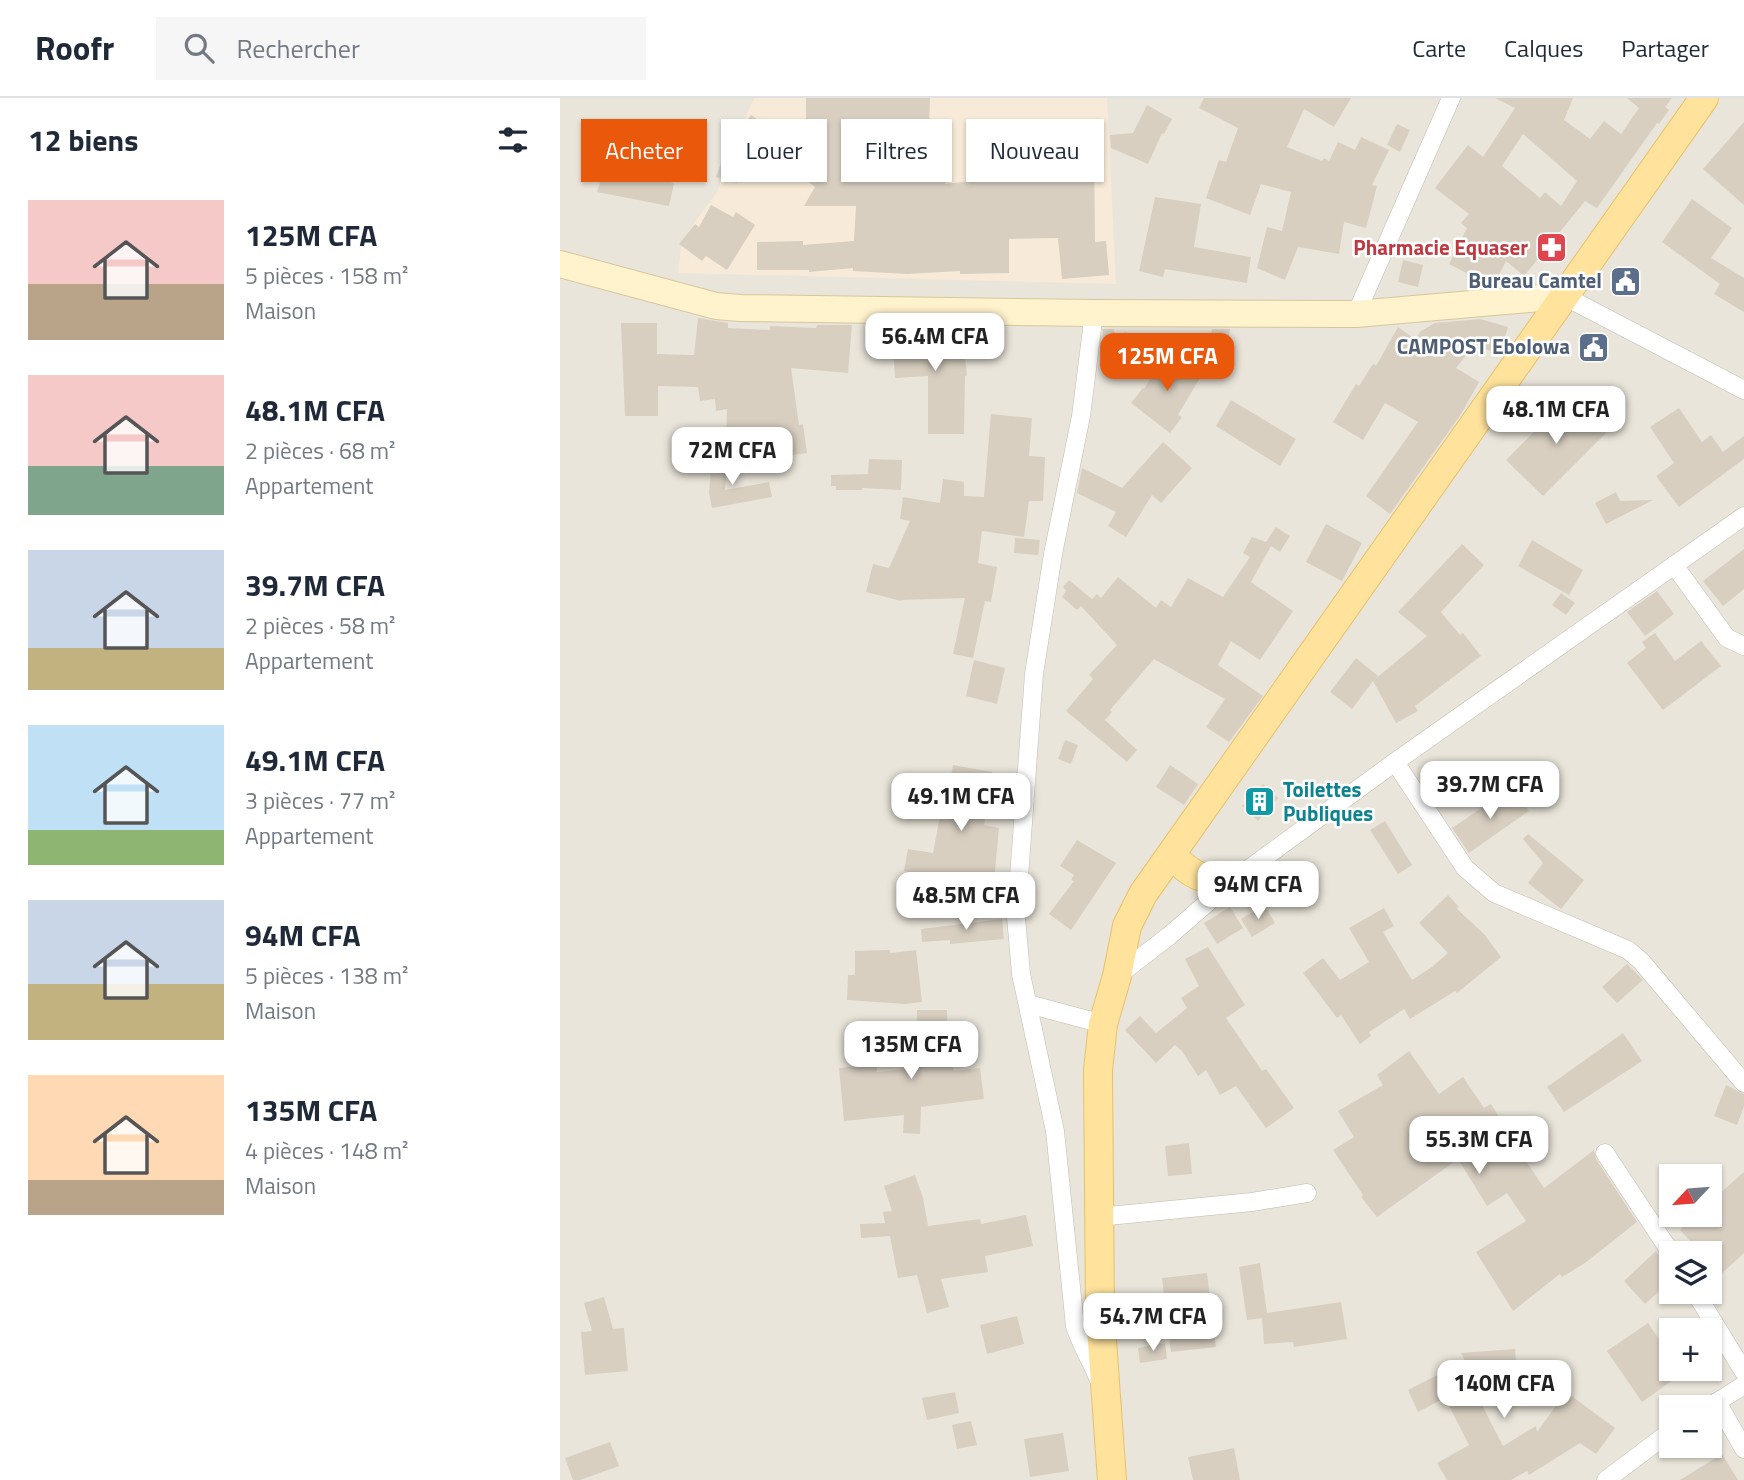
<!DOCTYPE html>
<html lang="fr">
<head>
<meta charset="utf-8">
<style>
	:root { --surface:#fff; --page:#f6f6f7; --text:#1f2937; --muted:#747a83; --line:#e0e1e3; --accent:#ea580c }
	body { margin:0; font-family:"Titillium Web",sans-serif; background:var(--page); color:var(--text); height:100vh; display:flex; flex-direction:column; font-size:26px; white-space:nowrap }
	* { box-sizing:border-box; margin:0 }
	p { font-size:23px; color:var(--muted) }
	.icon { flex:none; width:38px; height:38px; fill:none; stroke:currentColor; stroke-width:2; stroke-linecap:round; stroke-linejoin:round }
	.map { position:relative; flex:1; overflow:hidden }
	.panel { display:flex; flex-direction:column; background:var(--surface); width:560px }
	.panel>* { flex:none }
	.guide { position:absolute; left:21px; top:21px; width:665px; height:63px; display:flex; gap:14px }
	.needle { width:46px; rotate:244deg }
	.tools { position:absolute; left:1099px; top:1066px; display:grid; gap:14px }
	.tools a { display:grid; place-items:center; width:63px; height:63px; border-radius:0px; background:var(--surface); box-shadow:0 2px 5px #0004; font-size:35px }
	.price { position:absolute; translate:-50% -60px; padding:0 16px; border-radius:14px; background:#fff; color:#222; font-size:23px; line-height:46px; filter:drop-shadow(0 2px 4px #0008) }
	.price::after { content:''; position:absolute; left:50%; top:42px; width:21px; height:16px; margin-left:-10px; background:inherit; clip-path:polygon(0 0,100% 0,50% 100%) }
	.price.selected { background:var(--accent); color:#fff }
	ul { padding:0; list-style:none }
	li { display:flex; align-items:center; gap:21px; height:175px; padding:0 28px }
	li span { display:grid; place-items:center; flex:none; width:196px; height:140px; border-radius:0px; color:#555 }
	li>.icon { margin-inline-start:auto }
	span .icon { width:84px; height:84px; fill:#fffc; stroke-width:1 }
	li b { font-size:30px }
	h2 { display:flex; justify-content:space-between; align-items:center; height:84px; padding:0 28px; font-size:30px }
	.pill { padding:0 24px; border-radius:0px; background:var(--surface); box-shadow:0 2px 5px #0004; font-size:24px; line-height:63px }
	.pill.selected { background:var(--accent); color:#fff }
	header { display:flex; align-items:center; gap:42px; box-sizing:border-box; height:98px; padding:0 35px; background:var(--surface); border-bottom:2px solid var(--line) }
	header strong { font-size:33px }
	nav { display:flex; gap:38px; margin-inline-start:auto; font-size:24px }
	.search { width:490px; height:63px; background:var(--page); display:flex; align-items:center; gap:18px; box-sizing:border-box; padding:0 24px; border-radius:0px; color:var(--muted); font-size:26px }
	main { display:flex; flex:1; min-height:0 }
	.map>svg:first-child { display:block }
	.residential { fill:#eae5da; fill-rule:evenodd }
	.commercial { fill:#f7ead8 }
	.building { fill:#d8cfc1; fill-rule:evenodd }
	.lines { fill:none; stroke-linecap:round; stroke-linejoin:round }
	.street-casing { stroke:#c2bbae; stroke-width:19 }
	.secondary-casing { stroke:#d6c79b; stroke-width:28 }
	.primary-casing { stroke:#e6c16a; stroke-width:30 }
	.street { stroke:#fff; stroke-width:18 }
	.secondary { stroke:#fff3cd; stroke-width:26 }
	.primary { stroke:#ffe39c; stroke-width:28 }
	.labels { text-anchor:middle; stroke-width:5; stroke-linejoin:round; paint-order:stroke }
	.health-label { font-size:21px; font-weight:bold; fill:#be3a42; stroke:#fff; text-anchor:end }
	.service-label { font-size:21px; font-weight:bold; fill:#4e5e75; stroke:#fff; text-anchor:end }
	.culture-label { font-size:21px; font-weight:bold; fill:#0d838f; stroke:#fff; text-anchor:start }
</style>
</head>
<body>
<header>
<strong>Roofr</strong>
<div class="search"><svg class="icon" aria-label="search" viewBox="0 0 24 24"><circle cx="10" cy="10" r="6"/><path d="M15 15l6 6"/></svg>Rechercher</div>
<nav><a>Carte</a><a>Calques</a><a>Partager</a></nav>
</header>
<main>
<section class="panel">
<h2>12 biens<svg class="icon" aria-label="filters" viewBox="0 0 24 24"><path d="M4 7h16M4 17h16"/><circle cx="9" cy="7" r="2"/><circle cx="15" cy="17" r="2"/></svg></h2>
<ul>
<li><span style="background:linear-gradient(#f6c9c9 60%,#b9a48a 0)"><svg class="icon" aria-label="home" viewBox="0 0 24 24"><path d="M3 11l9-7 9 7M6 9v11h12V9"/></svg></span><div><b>125M CFA</b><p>5 pièces · 158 m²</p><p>Maison</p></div></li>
<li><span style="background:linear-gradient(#f6c9c9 65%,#7fa58c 0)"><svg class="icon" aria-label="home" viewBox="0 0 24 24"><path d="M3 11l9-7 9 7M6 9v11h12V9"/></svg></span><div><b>48.1M CFA</b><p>2 pièces · 68 m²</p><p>Appartement</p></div></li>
<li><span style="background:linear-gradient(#c9d6e8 70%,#c2b280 0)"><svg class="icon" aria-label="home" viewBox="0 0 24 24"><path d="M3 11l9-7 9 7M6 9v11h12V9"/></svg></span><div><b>39.7M CFA</b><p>2 pièces · 58 m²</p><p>Appartement</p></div></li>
<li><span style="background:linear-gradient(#bfe0f5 75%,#8fb573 0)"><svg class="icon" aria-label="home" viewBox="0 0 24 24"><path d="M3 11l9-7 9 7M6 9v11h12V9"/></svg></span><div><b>49.1M CFA</b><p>3 pièces · 77 m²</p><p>Appartement</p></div></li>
<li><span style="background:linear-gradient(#c9d6e8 60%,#c2b280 0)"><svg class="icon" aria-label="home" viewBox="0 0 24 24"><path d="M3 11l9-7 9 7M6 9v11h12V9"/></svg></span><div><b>94M CFA</b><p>5 pièces · 138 m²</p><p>Maison</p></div></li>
<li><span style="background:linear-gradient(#ffd9b3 75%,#b9a48a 0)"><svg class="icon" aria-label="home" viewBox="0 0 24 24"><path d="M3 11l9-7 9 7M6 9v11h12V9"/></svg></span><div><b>135M CFA</b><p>4 pièces · 148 m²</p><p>Maison</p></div></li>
</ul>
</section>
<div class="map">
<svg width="1184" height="1382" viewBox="0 0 1184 1382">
	<rect width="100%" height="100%" fill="#f6f3ec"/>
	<path class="residential" d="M0,0H1184V1382H0ZM1111,1078H1150V1116H1111ZM1111,1155H1150V1194H1111ZM1111,1232H1150V1270H1111ZM1111,1309H1150V1348H1111Z"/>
	<path class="commercial" d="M194,0H547L556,186L118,175L122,142L157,94L181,30Z"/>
	<g class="building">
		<path d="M246,0H370L368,52H386L385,86L439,80V77H442L440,46L485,44L534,46L535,144L546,143L549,177L502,181L498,140L449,141V175L400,176V173L347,176L293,173V170L249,174V172H197V144L243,143V147L294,143L296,108H244L255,89L246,82Z"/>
		<path d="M644,0H791L774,29L744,11L727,49L762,63L764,60L769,63L778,44L795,52L801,39L829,52L812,87L817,88L806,130L784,124L779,156L738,149L725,182L697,170L707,129L722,133L731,94L701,86L690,117L646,100L659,62L666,64L678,30L639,10Z"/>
		<path d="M935,0H1013L1004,22L1030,41L1044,23L1061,36L1079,10L1067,0H1112L1105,9L1109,12L1099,26L1097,25L1037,110L1025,103L964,178L946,163L935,185L917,177L916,180L889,166L907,130L901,125L909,116L875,90L908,47L923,59L955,10ZM963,36L1017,83L1001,108L985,94L980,100L942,68Z"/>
		<path d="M587,7L612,21L604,36L602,35L588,66L551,50L550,37L573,35Z"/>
		<path d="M191,17L209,30L198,44H193L179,34Z"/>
		<path d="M1184,24V107L1143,71Z"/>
		<path d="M837,26L850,32L840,54L827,47Z"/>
		<path d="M164,57L185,65L177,85L156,79Z"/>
		<path d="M46,65L88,71L114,86L109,108L37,94Z"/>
		<path d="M595,99L641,106L634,149L691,159L687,185L605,171L603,179L579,173Z"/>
		<path d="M1132,101L1172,130L1151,160L1184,180V214L1154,196L1160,186L1102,144Z"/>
		<path d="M151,107L173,119L176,114L195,127L167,172L146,158L142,163L119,146L135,126L139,129Z"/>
		<path d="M843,162L863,167L858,189L838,184Z"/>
		<path d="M138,220L168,225V230L210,232V228L256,230L257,227H292L288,275L231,270L239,327L243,326L247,355L224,358L223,353L166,352L167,311L156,313L155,301L140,303L138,289L98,288V318H65L61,225H97V256L134,257Z"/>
		<path d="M920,221L948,229L940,256L914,247L896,270L919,284L901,316L830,416L806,398L858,324L825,305L803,342L773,324L796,286L799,288L813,266L816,268L838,229L855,241L861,233L875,225Z"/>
		<path d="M366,230L367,235L402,231L407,277L405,278L404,336H368V278L335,280L332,232Z"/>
		<path d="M543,231H554L557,257L542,260Z"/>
		<path d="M652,231H670L667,247L650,244Z"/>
		<path d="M565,234L592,249L561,256Z"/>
		<path d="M605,257L641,278L618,317L622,319L610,335L571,305L583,290L584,291Z"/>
		<path d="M1010,298L1046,335L983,398L946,362Z"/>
		<path d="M671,302L736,341L720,368L656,328Z"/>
		<path d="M1119,310L1142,344L1151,337L1163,354L1184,338V361L1119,409L1096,378L1114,365L1090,329Z"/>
		<path d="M431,316L472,320L469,358L485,359L483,403H469L464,439L422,433L418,465L437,469L431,504L425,503L413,560L393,556L405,500L342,502L341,503L306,494L313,466L329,470L350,423L340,421L343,399L380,405L383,381L404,384V398L424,399Z"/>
		<path d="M603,344L632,370L601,405L592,397L566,439L548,428L556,414L517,395L522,370L562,390Z"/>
		<path d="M152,358L168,359L165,392L209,384L212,399L152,410L149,395Z"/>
		<path d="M309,361L342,362L341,392L302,390V392H276V388H271V377L308,376Z"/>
		<path d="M1056,394L1060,403L1093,402L1046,426L1035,405Z"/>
		<path d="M766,426L802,445L782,483L746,464Z"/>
		<path d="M716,429L730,438L720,454L711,448L691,484L733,513L700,562L671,543L658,567L703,598L669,644L646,629L665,601L594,561L550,612L552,614L545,622L577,652L567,664L506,613L533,581L529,577L557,547L521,508L517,512L502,499L506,493L503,489L509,482L532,501L537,496L541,500L558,479L596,510L601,502L611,509L628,480L663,499L690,459L683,455L692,439L706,444Z"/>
		<path d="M455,440L480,442L478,457L454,455Z"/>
		<path d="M972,442L1023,472L1009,497L958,468Z"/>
		<path d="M902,446L924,467L881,514L900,537L903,535L921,558L855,608L858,613L836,625L813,583L792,611L770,594L796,560L818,578L815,581L867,538L838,514Z"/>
		<path d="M1184,451V491L1163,508L1143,483Z"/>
		<path d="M1097,493L1114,516L1085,538L1067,514Z"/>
		<path d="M1001,495L1015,505L1006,517L992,507Z"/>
		<path d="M1095,535L1115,563L1141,543L1161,568L1103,612L1067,565L1086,550L1082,544Z"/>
		<path d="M414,562L445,570L437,606L406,598Z"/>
		<path d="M505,642L518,647L511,666L498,661Z"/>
		<path d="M393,667L432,674L424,727L439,730L434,783L402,778L400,784L344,773L348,751L373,755L380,718L384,719Z"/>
		<path d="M610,667L638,686L624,707L596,689Z"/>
		<path d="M703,686L718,700L698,723L682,708Z"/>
		<path d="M952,691L969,713L909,755L892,730L935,701L937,703Z"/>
		<path d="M825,723L852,767L838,776L810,732Z"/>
		<path d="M968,736L1024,782L1001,811L968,785L983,765L963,741Z"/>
		<path d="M517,742L556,765L511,832L489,816L514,783L511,782L514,777L500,768Z"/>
		<path d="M888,797L899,809L897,811L924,836L941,859L897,895L895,893L850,921L844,911L809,934L811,938L800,946L781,917L777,920L743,875L763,860L780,882L809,864L789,830L824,810L834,828L823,834L852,882L872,869L888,855L859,825Z"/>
		<path d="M704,807L715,825L692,839L681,821Z"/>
		<path d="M670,809L683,830L657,846L644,825Z"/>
		<path d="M442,821L444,841L390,846V842L362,844L361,831Z"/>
		<path d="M648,849L685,907L666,920L702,973L706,971L734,1010L706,1030L676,988L660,997L646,972L638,978L622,953L615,947L596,965L565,932L580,918L596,935L627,910L621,900L639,888L625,861Z"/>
		<path d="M330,852V855L356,852L362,904L345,906L287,902L288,877H295V853Z"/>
		<path d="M1067,866L1083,882L1057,905L1042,889Z"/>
		<path d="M357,912H387L388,969L393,968L394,973L420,970L424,1001L361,1009L360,1036L343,1035L344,1017L284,1023L279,970L317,966V974L358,970Z"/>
		<path d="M1063,935L1082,963L1004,1014L987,989Z"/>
		<path d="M849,953L879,996L903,979L924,1010L931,1006L941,1022L935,1026L963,1061L964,1060L984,1090L1034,1052L1036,1061L1077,1124L1025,1165L1002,1179L1000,1176L953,1213L916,1154L966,1123L947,1095L927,1108L898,1061L817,1119L801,1099L803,1097L773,1052L794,1039L778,1013L823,987L817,977Z"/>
		<path d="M1166,987L1184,996V1008L1177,1027L1154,1018Z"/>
		<path d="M629,1045L632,1076L608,1078L605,1048Z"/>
		<path d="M1184,1074V1155L1160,1177L1150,1165V1155H1141L1120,1132L1138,1116H1150V1104Z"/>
		<path d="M355,1077L363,1100L368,1128L420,1121L421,1126L466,1117L473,1148L425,1158L428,1174L381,1181L389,1209L367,1215L357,1177L338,1180L330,1138L301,1140L300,1126L325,1125L323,1114L332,1113L324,1088Z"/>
		<path d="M1096,1153L1102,1162L1111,1168V1182L1085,1206L1064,1183Z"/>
		<path d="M700,1165L707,1215L781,1204L787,1241L734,1249L733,1244L704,1246L702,1220L687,1222L679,1169Z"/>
		<path d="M647,1175L656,1249L611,1254L602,1180Z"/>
		<path d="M44,1199L53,1231L64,1230L68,1273L25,1277L21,1234L32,1233L24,1205Z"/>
		<path d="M457,1218L464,1246L427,1256L420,1227Z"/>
		<path d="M1088,1225L1111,1259V1270H1130L1082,1304L1047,1253Z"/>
		<path d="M605,1245L607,1261L580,1265L578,1250Z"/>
		<path d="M955,1251L956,1264L961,1263L968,1293L920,1303L943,1348L976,1328L977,1334L1006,1294L1055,1330L1036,1356L1020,1345L969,1377L967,1373L951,1382H887L877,1365L909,1347L885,1300L858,1314L848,1292L905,1263L901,1255Z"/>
		<path d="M395,1294L399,1315L367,1322L362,1300Z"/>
		<path d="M411,1323L417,1347L397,1351L392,1327Z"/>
		<path d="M503,1335L509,1373L470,1379L464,1341Z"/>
		<path d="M50,1344L59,1368L20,1382H13L5,1360Z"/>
		<path d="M674,1350L680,1382H633L628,1359Z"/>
		<path d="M1162,1356L1178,1382H1120Z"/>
	</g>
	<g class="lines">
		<defs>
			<g id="street">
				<path d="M1004,198L1184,292"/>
				<path d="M534,215L521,318L493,456L474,576L456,819L461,876L495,1033L515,1228C521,1247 531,1262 538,1280"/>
				<path d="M796,216L891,0"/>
				<path d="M1114,467L1167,540L1184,548"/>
				<path d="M835,664L905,770L934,795L1068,852L1081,863L1184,985"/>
				<path d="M557,878L609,838L671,784L835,664L1184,418"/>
				<path d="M468,906L543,926"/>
				<path d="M1045,1055L1111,1155"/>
				<path d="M538,1119L692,1104L747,1095"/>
				<path d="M1135,1194L1184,1274"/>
				<path d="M1157,1304L1184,1351"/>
				<path d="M1149,1309L1184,1287"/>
				<path d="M1046,1382L1111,1333"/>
			</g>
			<path id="secondary" d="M0,166L156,208L180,210L534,215L796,216L1004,198"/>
			<g id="primary">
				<path d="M612,757C631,778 643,782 671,784"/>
				<path d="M552,1382L540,1215L538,972L543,926L557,878L567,828L583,796L1144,0"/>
			</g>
		</defs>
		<use href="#street" class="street-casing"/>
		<use href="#secondary" class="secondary-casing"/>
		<use href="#primary" class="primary-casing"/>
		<use href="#street" class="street"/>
		<use href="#secondary" class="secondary"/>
		<use href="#primary" class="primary"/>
	</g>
	<defs>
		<symbol id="pharmacy-square" viewBox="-11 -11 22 22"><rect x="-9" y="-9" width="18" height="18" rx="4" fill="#e0444e" stroke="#fff"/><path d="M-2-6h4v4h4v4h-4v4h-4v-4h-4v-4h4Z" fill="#fff"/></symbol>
		<symbol id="civic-square" viewBox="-11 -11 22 22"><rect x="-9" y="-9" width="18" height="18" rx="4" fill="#5c6f8a" stroke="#fff"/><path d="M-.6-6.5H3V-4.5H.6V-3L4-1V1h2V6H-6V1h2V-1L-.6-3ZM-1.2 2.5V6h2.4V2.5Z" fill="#fff"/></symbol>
		<symbol id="building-square" viewBox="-11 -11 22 22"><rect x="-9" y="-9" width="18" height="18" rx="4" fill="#0f9aa8" stroke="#fff"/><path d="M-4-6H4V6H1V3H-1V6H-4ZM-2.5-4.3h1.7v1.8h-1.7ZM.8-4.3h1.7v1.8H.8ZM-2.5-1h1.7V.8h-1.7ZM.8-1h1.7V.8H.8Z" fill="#fff"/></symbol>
	</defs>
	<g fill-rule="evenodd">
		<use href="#pharmacy-square" x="974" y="132" width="35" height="35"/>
		<use href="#civic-square" x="1048" y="166" width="35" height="35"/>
		<use href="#civic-square" x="1016" y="232" width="35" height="35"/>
		<use href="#building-square" x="682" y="686" width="35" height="35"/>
	</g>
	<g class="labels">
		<g class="health-label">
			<text x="968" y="157">Pharmacie Equaser</text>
		</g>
		<g class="service-label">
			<text x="1042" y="190">Bureau Camtel</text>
			<text x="1010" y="256">CAMPOST Ebolowa</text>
		</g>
		<g class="culture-label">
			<text x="723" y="699">Toilettes<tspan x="723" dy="24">Publiques</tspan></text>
		</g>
	</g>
</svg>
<div class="tools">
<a><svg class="needle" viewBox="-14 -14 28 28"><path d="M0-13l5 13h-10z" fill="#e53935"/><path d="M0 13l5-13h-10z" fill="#747a83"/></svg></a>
<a><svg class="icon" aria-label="layers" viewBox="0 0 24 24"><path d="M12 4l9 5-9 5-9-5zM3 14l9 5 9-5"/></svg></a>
<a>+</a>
<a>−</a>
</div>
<b class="price" style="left:375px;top:275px">56.4M CFA</b>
<b class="price selected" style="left:607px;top:295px">125M CFA</b>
<b class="price" style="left:996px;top:348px">48.1M CFA</b>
<b class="price" style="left:172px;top:389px">72M CFA</b>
<b class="price" style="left:930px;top:723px">39.7M CFA</b>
<b class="price" style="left:401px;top:735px">49.1M CFA</b>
<b class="price" style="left:698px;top:823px">94M CFA</b>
<b class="price" style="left:406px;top:834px">48.5M CFA</b>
<b class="price" style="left:351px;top:983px">135M CFA</b>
<b class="price" style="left:919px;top:1078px">55.3M CFA</b>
<b class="price" style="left:593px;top:1255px">54.7M CFA</b>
<b class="price" style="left:944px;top:1322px">140M CFA</b>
<div class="guide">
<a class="pill selected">Acheter</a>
<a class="pill">Louer</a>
<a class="pill">Filtres</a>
<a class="pill">Nouveau</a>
</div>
</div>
</main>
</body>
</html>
